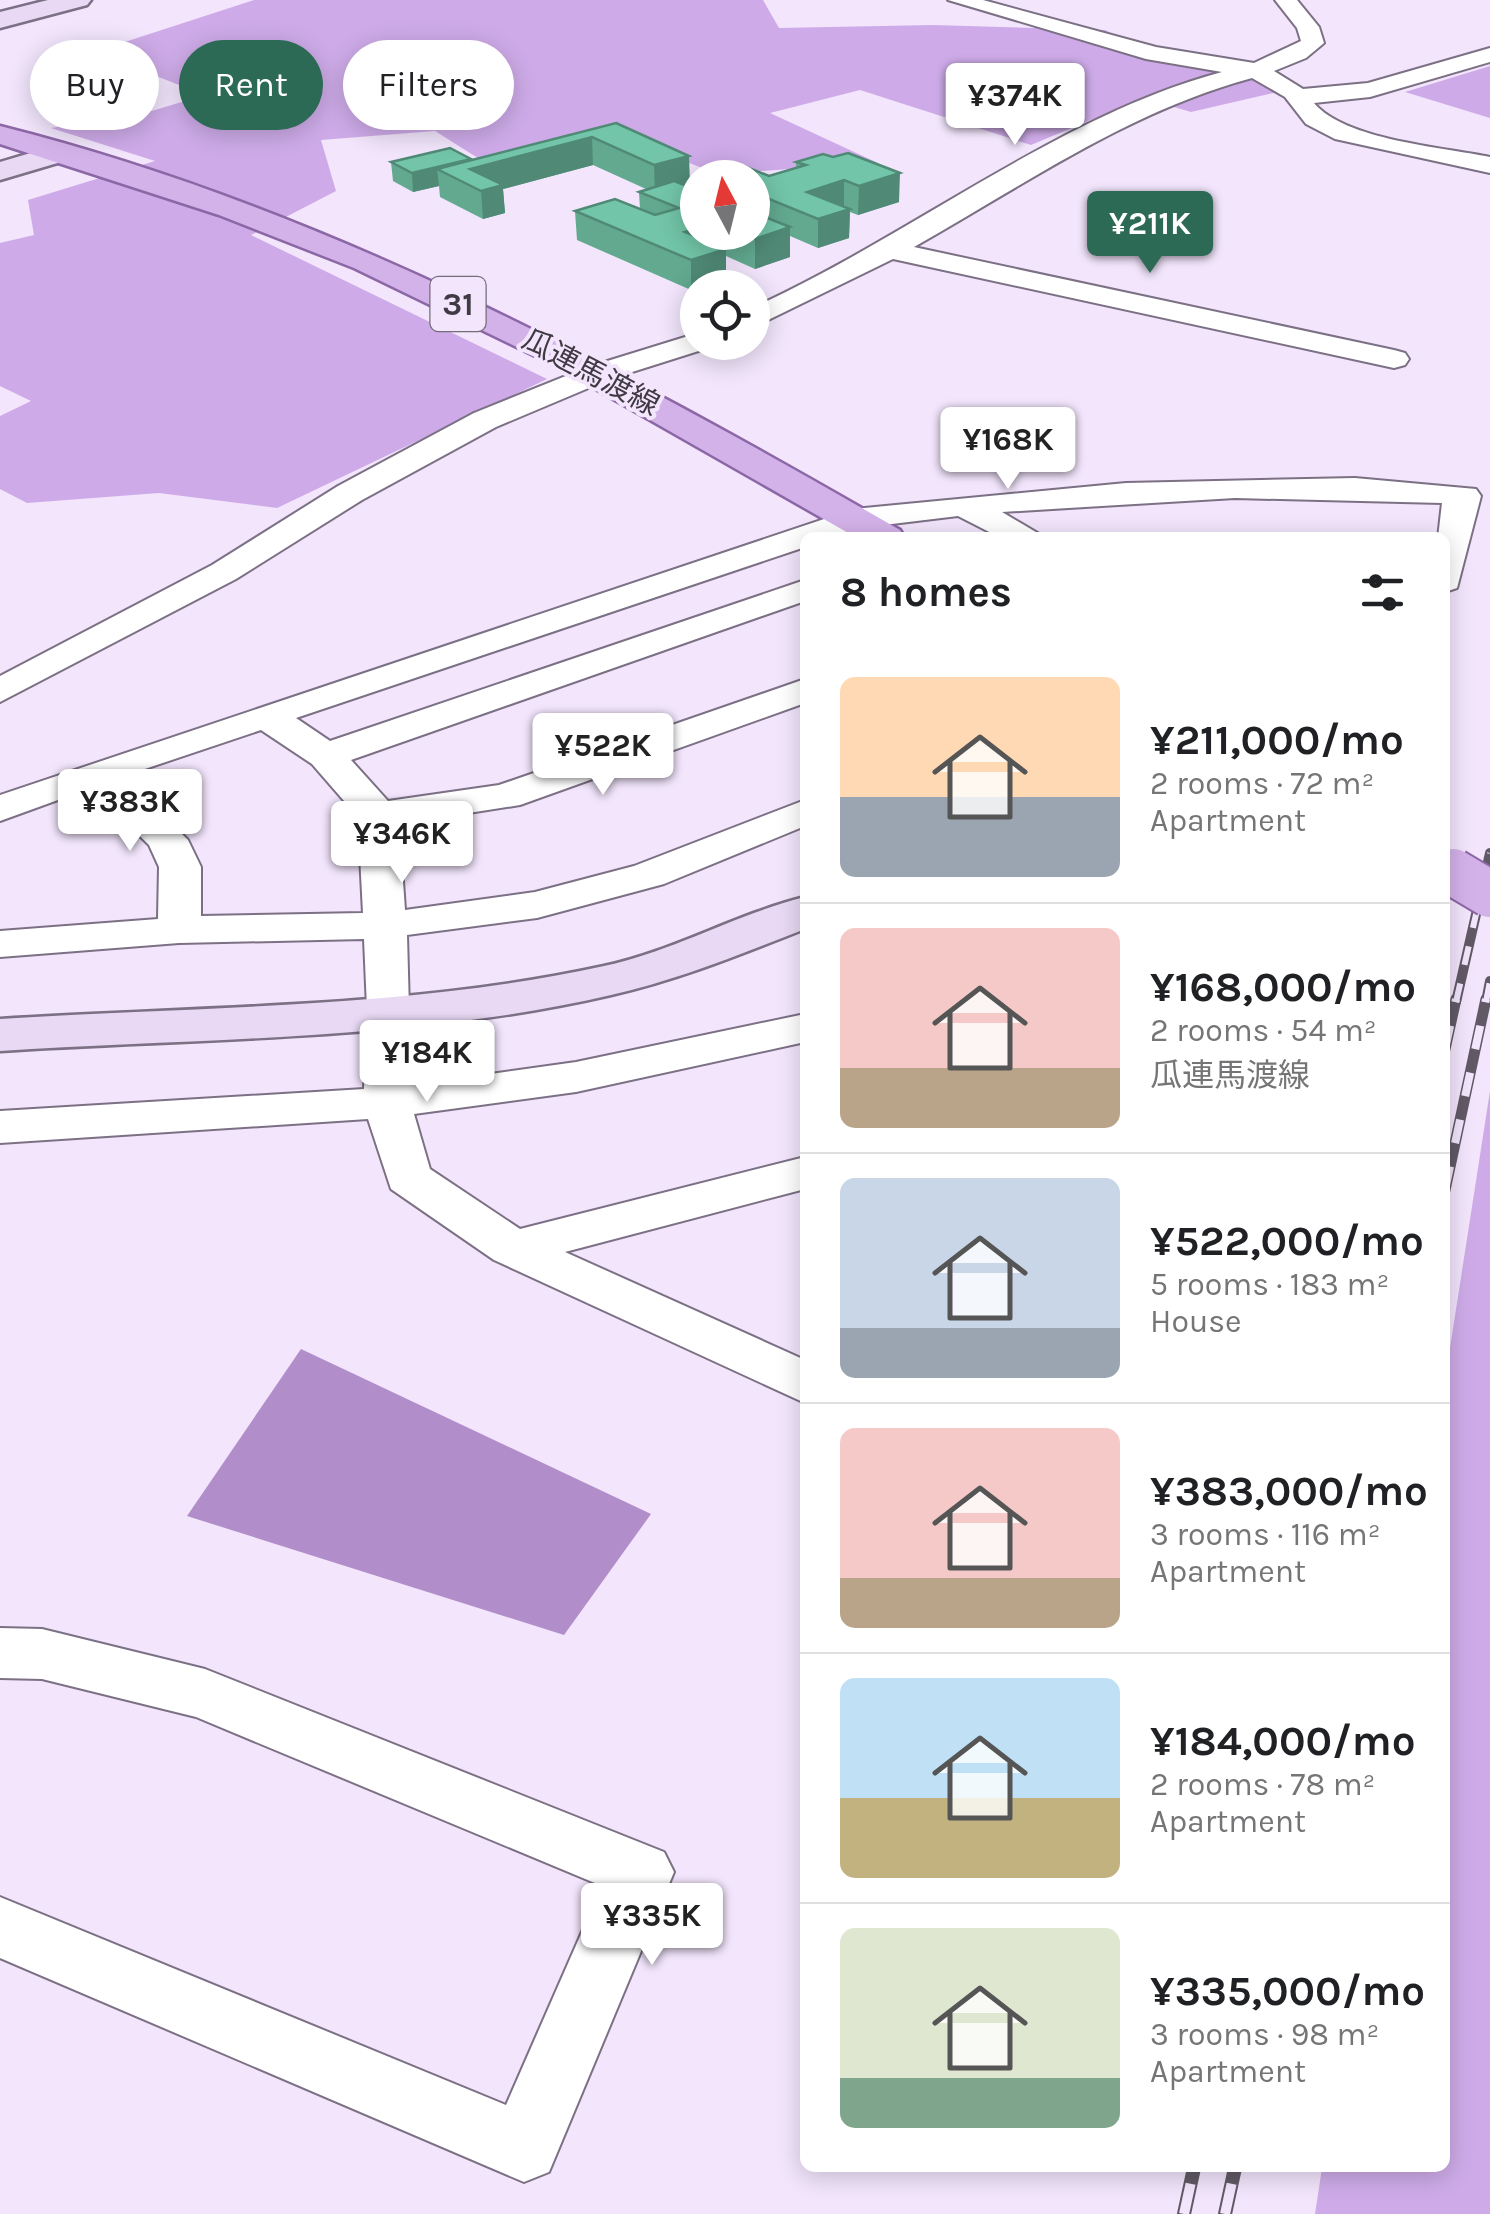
<!DOCTYPE html>
<html lang="en">
<head>
<meta charset="utf-8">
<style>
	:root { --surface:#fff; --page:#f2f2f2; --text:#202124; --muted:#757577; --line:#e0e0e0; --accent:#2c6a56 }
	body { margin:0; font-family:Karla,"Noto Sans JP",sans-serif; background:var(--page); color:var(--text); height:100vh; display:flex; flex-direction:column; font-size:38px; white-space:nowrap }
	* { box-sizing:border-box; margin:0 }
	p { font-size:32px; color:var(--muted) }
	.icon { flex:none; width:55px; height:55px; fill:none; stroke:currentColor; stroke-width:2; stroke-linecap:round; stroke-linejoin:round }
	.map { position:relative; flex:1; overflow:hidden }
	.panel { position:absolute; left:800px; top:532px; width:650px; height:1640px; display:flex; flex-direction:column; background:var(--surface); border-radius:15px; box-shadow:0 5px 25px #0003 }
	.panel>* { flex:none }
	.top-card { position:absolute; left:30px; top:40px; width:620px; height:90px; display:flex; gap:20px }
	.needle { width:65px; rotate:353deg }
	.fabs { position:absolute; left:680px; top:160px; display:grid; gap:20px }
	.fabs a { display:grid; place-items:center; width:90px; height:90px; border-radius:50%; background:var(--surface); box-shadow:0 5px 25px #0003; font-size:50px }
	.price { position:absolute; translate:-50% -85px; padding:0 22px; border-radius:10px; background:#fff; color:#222; font-size:32px; line-height:65px; filter:drop-shadow(0 2px 5px #0008) }
	.price::after { content:''; position:absolute; left:50%; top:60px; width:30px; height:22px; margin-left:-15px; background:inherit; clip-path:polygon(0 0,100% 0,50% 100%) }
	.price.selected { background:var(--accent); color:#fff }
	ul { padding:0; list-style:none }
	li { display:flex; align-items:center; gap:30px; height:250px; padding:0 40px }
	li+li { border-top:2px solid var(--line) }
	li span { display:grid; place-items:center; flex:none; width:280px; height:200px; border-radius:15px; color:#555 }
	li>.icon { margin-inline-start:auto }
	span .icon { width:120px; height:120px; fill:#fffc; stroke-width:1 }
	li b { font-size:42px }
	h2 { display:flex; justify-content:space-between; align-items:center; height:120px; padding:0 40px; font-size:42px }
	.pill { padding:0 35px; border-radius:45px; background:var(--surface); box-shadow:0 5px 25px #0003; font-size:35px; line-height:90px }
	.pill.selected { background:var(--accent); color:#fff }
	.map>svg:first-child { display:block }
	.forest { fill:#ceabe8 }
	.water { fill:#b18ec9 }
	.lines { fill:none; stroke-linecap:round; stroke-linejoin:round }
	.street-casing { stroke:#7c7085; stroke-width:4 }
	.secondary-casing { stroke:#7c7085; stroke-width:5 }
	.primary-casing { stroke:#8c67a6; stroke-width:5 }
	.street { fill:#fff; fill-rule:evenodd }
	.secondary { fill:#e9d9f4; fill-rule:evenodd }
	.primary { fill:#d3b2e9; fill-rule:evenodd }
	.rail-far2-casing { stroke:#615a66; stroke-width:10 }
	.rail-far1-casing { stroke:#615a66; stroke-width:11 }
	.rail-casing { stroke:#615a66; stroke-width:14 }
	.rail-far2 { stroke:#f2e5fc; stroke-width:6; stroke-dasharray:19; stroke-linecap:butt }
	.rail-far1 { stroke:#f2e5fc; stroke-width:8; stroke-dasharray:24; stroke-linecap:butt }
	.rail { stroke:#f2e5fc; stroke-width:10; stroke-dasharray:31; stroke-linecap:butt }
	.primary-bridge-casing { stroke:#8c67a6; stroke-width:50; stroke-linecap:butt }
	.primary-bridge { stroke:#d3b2e9; stroke-width:46 }
	.wall { fill:#62a990 }
	.shaded-wall { fill:#508a76 }
	.building { fill:#72c5a8; stroke:#508a76; stroke-width:2.5 }
	.labels { text-anchor:middle; stroke-width:8; stroke-linejoin:round; paint-order:stroke }
	.far-street-label { font-size:30px; fill:#3f3a43; stroke:#f2e5fc }
	.shield { fill:#f2e5fc; stroke:#756d7a; stroke-width:2.5 }
	.shield-label { font-size:32px; font-weight:bold; fill:#3f3a43 }
</style>
</head>
<body>
<div class="map">
<svg width="1490" height="2214" viewBox="0 0 1490 2214">
	<rect width="100%" height="100%" fill="#f2e5fc"/>
	<g class="forest">
		<path d="M254,0H763L779,28L933,25L1105,30L1158,58L1224,67L1282,91L1191,112L1143,98L1031,145L860,90L770,113L878,163L718,174L624,138L481,160L435,131L321,140L336,191L251,235L547,379L277,508L159,493L27,503L0,489V416L31,401L0,386V243L34,235L28,200L155,161L51,128L145,113L205,95L94,52Z"/>
		<path d="M1490,66V118L1405,92Z"/>
		<path d="M1490,1091V2214H1315L1322,2168H1445V1380Z"/>
	</g>
	<path class="water" d="M301,1349L651,1514L564,1635L187,1516Z"/>
	<g class="lines">
		<defs>
			<g id="street">
				<path d="M948,0H983L1156,47L1254,63L1301,41L1297,28L1275,0H1297L1319,27L1324,43L1306,58L1274,71L1303,89L1368,83L1490,48V62L1370,97L1314,103C1345,140 1442,147 1490,157V173L1335,139L1306,124L1285,97L1252,78C1129,111 1024,185 914,247L1394,350L1405,353L1409,359L1405,365L1394,368L893,259L752,328V308C908,238 1059,115 1222,72L1146,59Z"/>
				<path d="M698,333V342H712L708,348L610,379L496,427L362,500L236,579L0,702V676L212,565L338,486L474,413L588,367Z"/>
				<path d="M1355,478L1476,489L1481,496L1457,588L1445,592V538H1438L1442,503L1235,498L1002,512L1046,538H1001L958,516L859,528L832,538H805V547L296,718L330,741L805,580V601L351,760L388,801L499,785L805,679V703L520,805L399,824L405,910L535,892L634,866L805,800V826L664,884L537,918L407,935L411,1085L576,1062L805,1014V1042L576,1092L414,1114L430,1169L520,1229L805,1157V1189L565,1252L805,1360V1403L494,1260L391,1189L368,1119L0,1143V1111L364,1089L367,1008L364,939L179,943L0,957V931L158,919L159,867L149,845L91,788L0,821V795L854,509L1126,483ZM261,730L312,764L358,817L363,913L201,916V867L188,840L124,776Z"/>
				<path d="M0,1628L42,1629L205,1669L664,1852L674,1872L549,2172L524,2182L0,1958V1897L506,2105L602,1886L196,1717L42,1679L0,1678Z"/>
			</g>
			<g id="secondary">
				<path d="M48,0H91L87,5L0,28V12Z"/>
				<path d="M61,144L76,153L71,159L0,180V162Z"/>
				<path d="M805,897V929C741,954 678,980 611,995C413,1041 202,1038 0,1051V1019C200,1006 408,1009 604,966C674,951 736,914 805,897Z"/>
			</g>
			<path id="primary" d="M0,126C323,207 614,365 900,530L905,538H857L552,364L354,268L219,215L0,144Z"/>
		</defs>
		<use href="#street" class="street-casing"/>
		<use href="#secondary" class="secondary-casing"/>
		<use href="#primary" class="primary-casing"/>
		<use href="#street" class="street"/>
		<use href="#secondary" class="secondary"/>
		<use href="#primary" class="primary"/>
		<defs>
			<g id="rail-far2">
				<path d="M1456,1002L1490,853"/>
				<path d="M1486,1002L1490,981"/>
			</g>
			<g id="rail-far1">
				<path d="M1445,1049L1456,999"/>
				<path d="M1445,1190L1486,999"/>
			</g>
			<g id="rail">
				<path d="M1184,2214L1194,2168"/>
				<path d="M1225,2214L1235,2168"/>
			</g>
		</defs>
		<use href="#rail-far2" class="rail-far2-casing"/>
		<use href="#rail-far1" class="rail-far1-casing"/>
		<use href="#rail" class="rail-casing"/>
		<use href="#rail-far2" class="rail-far2"/>
		<use href="#rail-far1" class="rail-far1"/>
		<use href="#rail" class="rail"/>
		<defs>
			<path id="primary-bridge" d="M1453,872L1490,894"/>
		</defs>
		<use href="#primary-bridge" class="primary-bridge-casing"/>
		<use href="#primary-bridge" class="primary-bridge"/>
	</g>
	<path class="wall" d="M616,123L690,184L684,185L698,232H752V178H708V173L769,176L796,168V162L899,202L858,215L850,212L849,238L818,248L790,236V257L755,269L726,256V278L691,290L577,240L575,211L640,209L639,192L646,189L593,165L503,189L505,213L483,219L440,197L439,186L413,192L393,181L391,162L471,160Z"/>
	<g class="shaded-wall">
		<path d="M592,137L593,165L503,189L505,213L483,219L481,191L437,169L439,186L413,192L412,173L471,159V168Z"/>
		<path d="M689,156L690,184L655,193L654,165Z"/>
		<path d="M900,173L899,202L858,215L859,186Z"/>
		<path d="M844,180V209L807,192Z"/>
		<path d="M850,209L849,238L818,248V219Z"/>
		<path d="M790,227V257L755,269V239Z"/>
		<path d="M698,228V232H714L715,252L685,232Z"/>
		<path d="M726,249V278L691,290V260Z"/>
	</g>
	<g class="building">
		<path d="M616,123L689,156L654,165L592,137L470,169L503,185L481,191L437,169Z"/>
		<path d="M450,148L471,159L412,173L391,162Z"/>
		<path d="M848,153L900,173L859,186L844,180L807,192L850,209L818,219L752,192V178H719L708,173L739,164L769,176L806,165L796,162L823,154L833,157Z"/>
		<path d="M674,181L698,190V228L685,232L726,249L691,260L575,211L615,199L655,215L679,208L639,192Z"/>
		<path d="M752,212L790,227L755,239L739,232H752Z"/>
	</g>
	<g class="labels">
		<g class="far-street-label">
			<text transform="translate(591 372) rotate(28)" y="10">瓜連馬渡線</text>
		</g>
		<rect class="shield" x="430.5" y="277" width="55" height="54" rx="8"/>
		<g class="shield-label">
			<text x="458" y="315">31</text>
		</g>
	</g>
</svg>
<div class="fabs">
<a><svg class="needle" viewBox="-14 -14 28 28"><path d="M0-13l5 13h-10z" fill="#e53935"/><path d="M0 13l5-13h-10z" fill="#757577"/></svg></a>
<a><svg class="icon" aria-label="locate" viewBox="0 0 24 24"><circle cx="12" cy="12" r="6"/><path d="M12 2v4M12 18v4M2 12h4M18 12h4"/></svg></a>
</div>
<b class="price" style="left:1015px;top:148px">¥374K</b>
<b class="price selected" style="left:1150px;top:276px">¥211K</b>
<b class="price" style="left:1008px;top:492px">¥168K</b>
<b class="price" style="left:603px;top:798px">¥522K</b>
<b class="price" style="left:130px;top:854px">¥383K</b>
<b class="price" style="left:402px;top:886px">¥346K</b>
<b class="price" style="left:427px;top:1105px">¥184K</b>
<b class="price" style="left:652px;top:1968px">¥335K</b>
<div class="top-card">
<a class="pill">Buy</a>
<a class="pill selected">Rent</a>
<a class="pill">Filters</a>
</div>
<section class="panel">
<h2>8 homes<svg class="icon" aria-label="filters" viewBox="0 0 24 24"><path d="M4 7h16M4 17h16"/><circle cx="9" cy="7" r="2"/><circle cx="15" cy="17" r="2"/></svg></h2>
<ul>
<li><span style="background:linear-gradient(#ffd9b3 60%,#9aa5b1 0)"><svg class="icon" aria-label="home" viewBox="0 0 24 24"><path d="M3 11l9-7 9 7M6 9v11h12V9"/></svg></span><div><b>¥211,000/mo</b><p>2 rooms · 72 m²</p><p>Apartment</p></div></li>
<li><span style="background:linear-gradient(#f6c9c9 70%,#b9a48a 0)"><svg class="icon" aria-label="home" viewBox="0 0 24 24"><path d="M3 11l9-7 9 7M6 9v11h12V9"/></svg></span><div><b>¥168,000/mo</b><p>2 rooms · 54 m²</p><p>瓜連馬渡線</p></div></li>
<li><span style="background:linear-gradient(#c9d6e8 75%,#9aa5b1 0)"><svg class="icon" aria-label="home" viewBox="0 0 24 24"><path d="M3 11l9-7 9 7M6 9v11h12V9"/></svg></span><div><b>¥522,000/mo</b><p>5 rooms · 183 m²</p><p>House</p></div></li>
<li><span style="background:linear-gradient(#f6c9c9 75%,#b9a48a 0)"><svg class="icon" aria-label="home" viewBox="0 0 24 24"><path d="M3 11l9-7 9 7M6 9v11h12V9"/></svg></span><div><b>¥383,000/mo</b><p>3 rooms · 116 m²</p><p>Apartment</p></div></li>
<li><span style="background:linear-gradient(#bfe0f5 60%,#c2b280 0)"><svg class="icon" aria-label="home" viewBox="0 0 24 24"><path d="M3 11l9-7 9 7M6 9v11h12V9"/></svg></span><div><b>¥184,000/mo</b><p>2 rooms · 78 m²</p><p>Apartment</p></div></li>
<li><span style="background:linear-gradient(#dfe7d0 75%,#7fa58c 0)"><svg class="icon" aria-label="home" viewBox="0 0 24 24"><path d="M3 11l9-7 9 7M6 9v11h12V9"/></svg></span><div><b>¥335,000/mo</b><p>3 rooms · 98 m²</p><p>Apartment</p></div></li>
</ul>
</section>
</div>
</body>
</html>
